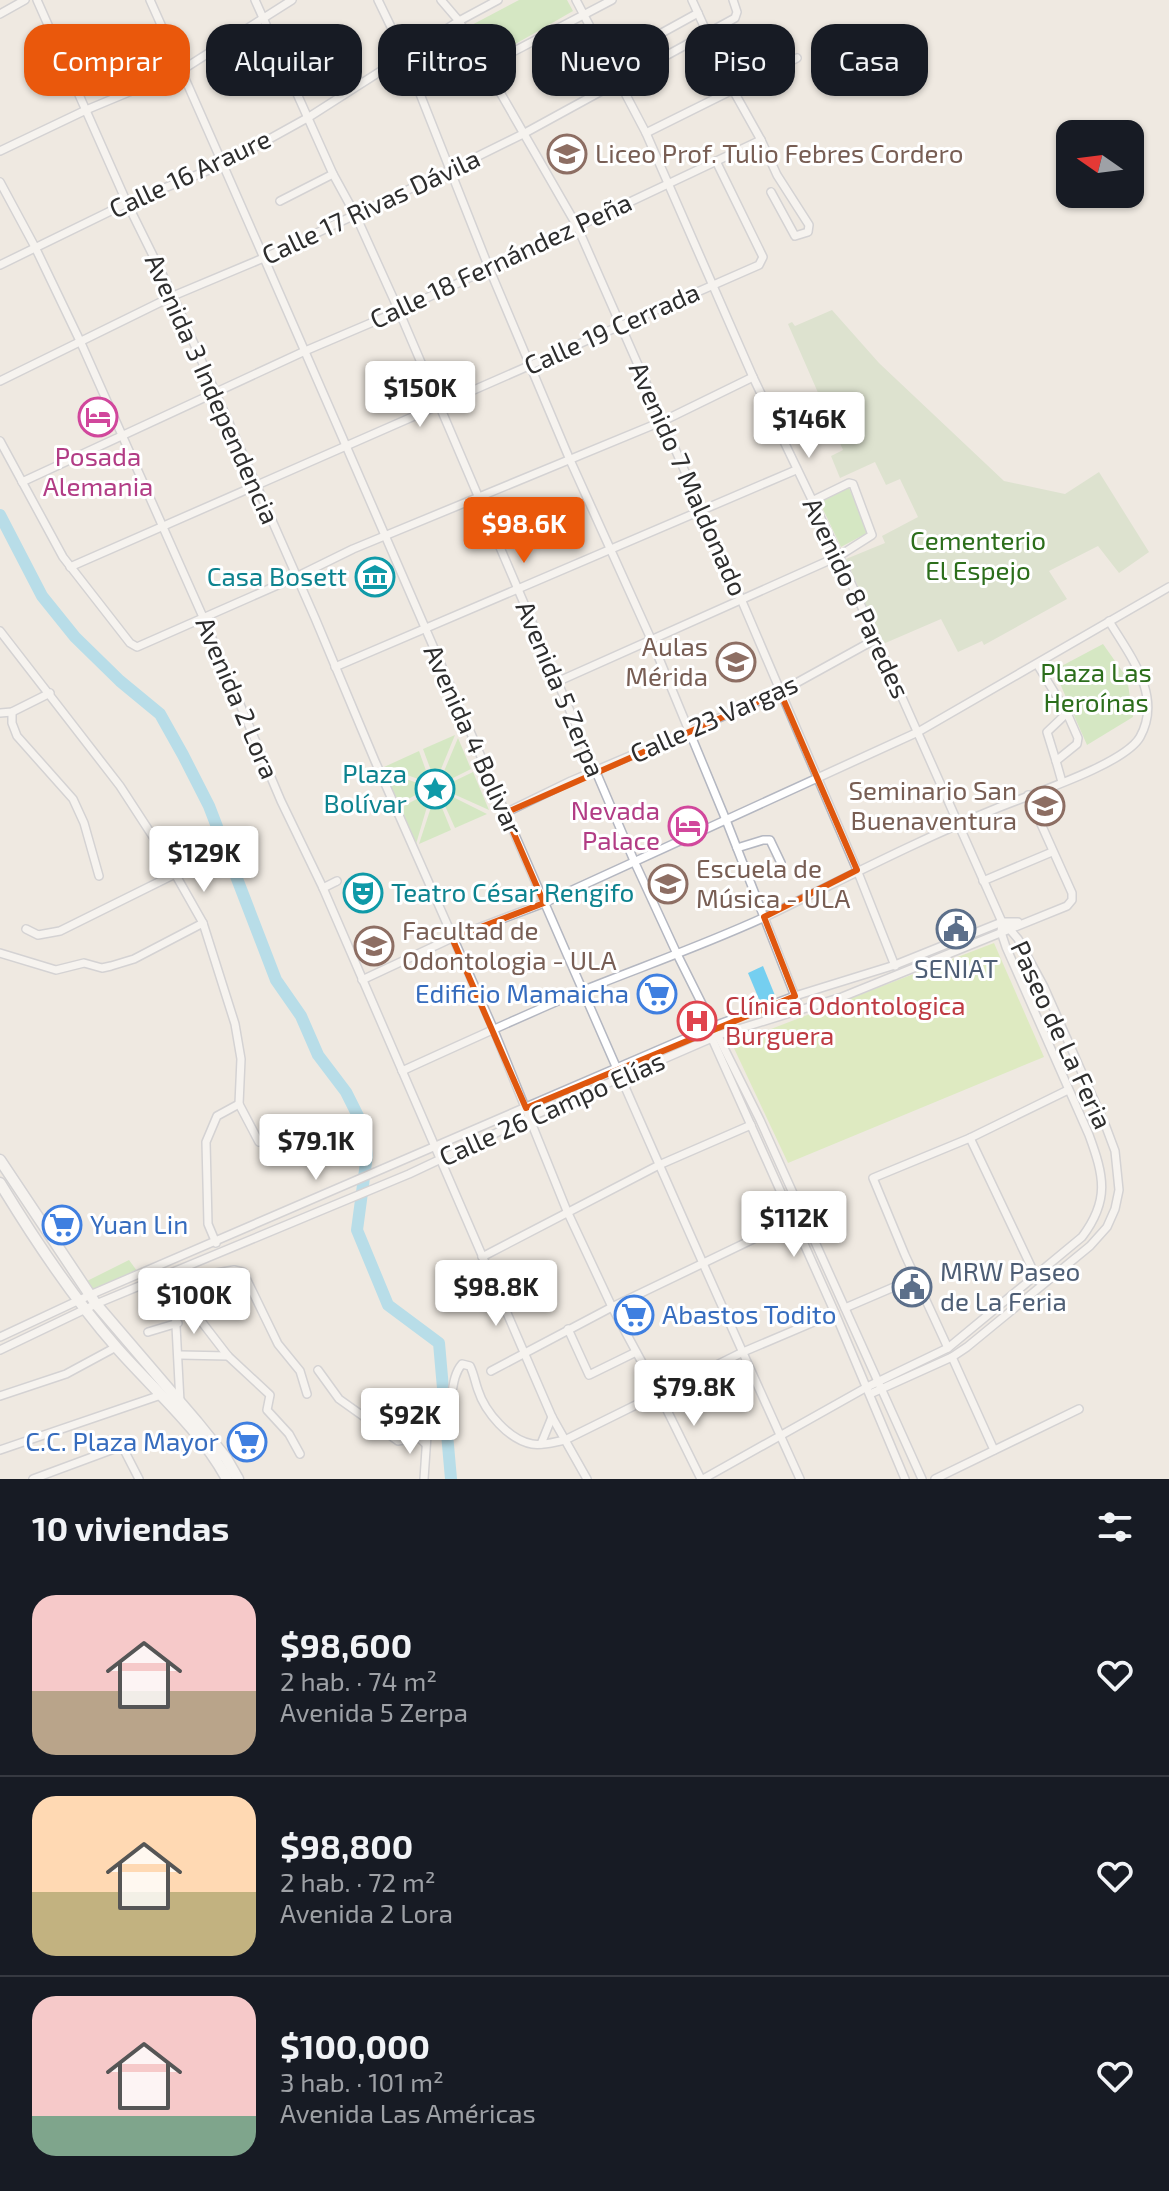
<!DOCTYPE html>
<html lang="es">
<head>
<meta charset="utf-8">
<style>
	:root { --surface:#171b24; --page:#20242c; --text:#f1f3f6; --muted:#9ea1a6; --line:#363941; --accent:#ea580c }
	body { margin:0; font-family:"Exo 2",sans-serif; background:var(--page); color:var(--text); height:100vh; display:flex; flex-direction:column; font-size:30px; white-space:nowrap }
	* { box-sizing:border-box; margin:0 }
	p { font-size:26px; color:var(--muted) }
	.icon { flex:none; width:44px; height:44px; fill:none; stroke:currentColor; stroke-width:2; stroke-linecap:round; stroke-linejoin:round }
	.map { position:relative; height:1479px; overflow:hidden }
	.sheet { display:flex; flex-direction:column; background:var(--surface); flex:1 }
	.sheet>* { flex:none }
	.hud { position:absolute; left:24px; top:24px; width:1122px; height:72px; display:flex; gap:16px }
	.needle { width:52px; rotate:284deg }
	.buttons { position:absolute; left:1056px; top:120px; display:grid; gap:16px }
	.buttons a { display:grid; place-items:center; width:88px; height:88px; border-radius:16px; background:var(--surface); box-shadow:0 2px 6px #0004; font-size:40px }
	.price { position:absolute; translate:-50% -68px; padding:0 18px; border-radius:8px; background:#fff; color:#222; font-size:26px; line-height:52px; filter:drop-shadow(0 2px 4px #0008) }
	.price::after { content:''; position:absolute; left:50%; top:48px; width:24px; height:18px; margin-left:-12px; background:inherit; clip-path:polygon(0 0,100% 0,50% 100%) }
	.price.current { background:var(--accent); color:#fff }
	ul { padding:0; list-style:none }
	li { display:flex; align-items:center; gap:24px; height:200px; padding:0 32px }
	li+li { border-top:2px solid var(--line) }
	li span { display:grid; place-items:center; flex:none; width:224px; height:160px; border-radius:24px; color:#555 }
	li>.icon { margin-inline-start:auto }
	span .icon { width:96px; height:96px; fill:#fffc; stroke-width:1 }
	li b { font-size:34px }
	h2 { display:flex; justify-content:space-between; align-items:center; height:96px; padding:0 32px; font-size:34px }
	.chip { padding:0 28px; border-radius:24px; background:var(--surface); box-shadow:0 2px 6px #0004; font-size:28px; line-height:72px }
	.chip.current { background:var(--accent); color:#fff }
	.map>svg:first-child { display:block }
	.green { fill:#b6e59e }
	.cemetery { fill:#c8d9b8 }
	.pitch { fill:#c9ec9a }
	.water { fill:#75cff0 }
	.lines { fill:none; stroke-linecap:round; stroke-linejoin:round }
	.river { stroke:#75cff0; stroke-width:12 }
	.street-casing { stroke:#b4b7c1; stroke-width:10 }
	.secondary-casing { stroke:#b4b7c1; stroke-width:13 }
	.street { stroke:#fff; stroke-width:7 }
	.secondary { stroke:#fff; stroke-width:10 }
	.marked { fill:none; stroke:#df570e; stroke-width:6; stroke-linejoin:round }
	.labels { text-anchor:middle; stroke-width:6; stroke-linejoin:round; paint-order:stroke }
	.education-label { font-size:26px; fill:#785e54; stroke:#fff; text-anchor:start }
	.street-label { font-size:26px; fill:#2e2e2e; stroke:#fff }
	.hotel-label { font-size:26px; fill:#b23c85; stroke:#fff }
	.park-label { font-size:26px; fill:#2c6e1b; stroke:#fff }
	.culture-label { font-size:26px; fill:#0d838f; stroke:#fff; text-anchor:end }
	.service-label { font-size:26px; fill:#4e5e75; stroke:#fff }
	.shop-label { font-size:26px; fill:#366cbe; stroke:#fff; text-anchor:end }
	.health-label { font-size:26px; fill:#be3a42; stroke:#fff; text-anchor:start }
</style>
</head>
<body>
<div class="map">
<svg width="1169" height="1479" viewBox="0 0 1169 1479">
	<rect width="100%" height="100%" fill="#efe9e1"/>
	<g class="green">
		<path d="M519,0H567L573,11L484,62L466,28Z"/>
		<path d="M849,488L869,532L841,547L819,501Z"/>
		<path d="M1103,644L1127,678L1133,717L1087,745L1054,670Z"/>
		<path d="M455,735L439,774L433,776L423,749Z"/>
		<path d="M458,738L471,769L445,782L442,776Z"/>
		<path d="M419,751L429,779L424,781L384,767Z"/>
		<path d="M384,771L423,785L425,790L399,804Z"/>
		<path d="M473,772L489,810L449,792L446,785Z"/>
		<path d="M426,794L429,800L416,844L400,808Z"/>
		<path d="M447,794L487,814L455,828L441,797Z"/>
		<path d="M438,798L451,830L419,844L433,801Z"/>
		<path d="M129,1260L140,1275L91,1294L83,1283Z"/>
	</g>
	<path class="cemetery" d="M832,310L879,363L1004,481L1065,494L1099,472L1149,552L1119,573L1098,546L1049,571L1067,599L984,645L982,641L958,652L941,619L883,644L846,559L885,543L882,536L918,517L900,479L886,485L875,462L840,478L831,456L843,450L788,324L792,322L795,326Z"/>
	<g class="pitch">
		<path d="M565,135L580,160L568,168L553,142Z"/>
		<path d="M994,943L1044,1057L788,1163L732,1044Z"/>
	</g>
	<path class="water" d="M763,966L776,998L761,1004L748,973Z"/>
	<g class="lines">
		<path class="river" d="M0,515L42,596L75,637L120,681L160,714L183,755L209,806L276,980L301,1016L318,1055L346,1092L362,1124L367,1155L357,1230L388,1305L439,1343L451,1479"/>
		<defs>
			<g id="street">
				<path d="M37,0L127,203L173,296L315,618L375,761L493,1028L567,1211L612,1307L658,1392L701,1479"/>
				<path d="M150,0C370,492 577,989 800,1479"/>
				<path d="M255,0L333,174L356,216L399,311L635,863L677,954L760,1120L922,1479"/>
				<path d="M378,0L405,56L489,268L570,460L651,639L726,820L800,1009"/>
				<path d="M441,0L459,21L577,226L741,599L857,870L895,966"/>
				<path d="M576,0L646,133L753,377L839,556L1002,922L1001,932L1006,947L1089,1135C1104,1176 1110,1200 1082,1237L948,1348L867,1387L703,1479"/>
				<path d="M692,0L733,90L761,140L777,175L809,225L808,232L795,236L771,192"/>
				<path d="M0,14L25,0"/>
				<path d="M609,62L698,13"/>
				<path d="M484,67L612,0"/>
				<path d="M646,133L797,58"/>
				<path d="M0,151L86,110L182,70L292,0"/>
				<path d="M0,182L35,247L81,343L203,617L281,801L323,888L552,1417L587,1479"/>
				<path d="M280,201L333,174"/>
				<path d="M0,265L127,203L224,164L309,117L459,21L498,0"/>
				<path d="M0,381L173,296L266,257L450,170L523,134L735,18L737,12L733,0"/>
				<path d="M0,441L63,557L130,643L137,647L296,577L353,549L663,421L753,377"/>
				<path d="M22,482L305,351L399,311L761,140"/>
				<path d="M70,567L759,265L763,257L716,161"/>
				<path d="M0,631L120,786L161,849L203,923L235,1024L241,1059L239,1104L259,1142"/>
				<path d="M1037,664L1067,713L1078,738L1077,744L1056,761L1062,782"/>
				<path d="M335,667L796,470"/>
				<path d="M559,681L839,556L872,535L853,484L849,483L812,501"/>
				<path d="M12,712V723L17,736L73,799L84,823L99,876"/>
				<path d="M0,713L12,712L50,693"/>
				<path d="M1056,761L1047,732L1067,713"/>
				<path d="M505,813L571,781L780,692L876,639"/>
				<path d="M737,848L763,840H770L781,863"/>
				<path d="M983,881L1052,852"/>
				<path d="M323,888L337,881"/>
				<path d="M26,929L38,935L60,931L175,874"/>
				<path d="M0,953L56,970L84,963L102,968L111,966L134,959L203,923"/>
				<path d="M362,980L452,938L544,903L918,732L1169,587"/>
				<path d="M710,1034L835,1313L905,1479"/>
				<path d="M402,1071C461,1044 520,1017 579,992C641,967 704,945 765,917C842,880 916,841 995,809C1028,795 1124,765 1140,737C1163,696 1130,656 1109,621"/>
				<path d="M970,1138L1038,1281"/>
				<path d="M216,1243L208,1224L206,1142L217,1116L239,1104"/>
				<path d="M482,1257L659,1165L751,1125"/>
				<path d="M173,1280L234,1270L243,1272L278,1344L300,1371L307,1394"/>
				<path d="M174,1286L228,1356L270,1395L267,1410L289,1434L300,1454"/>
				<path d="M174,1288L180,1402"/>
				<path d="M845,1308L915,1278"/>
				<path d="M568,1329L589,1375L636,1352"/>
				<path d="M148,1332L178,1323"/>
				<path d="M0,1337L90,1295L714,1026L795,996L895,965L1002,922H1018"/>
				<path d="M948,1348L905,1255L873,1178L970,1138L1068,1090"/>
				<path d="M0,1350L96,1304L409,1174L530,1117L719,1035L842,997L1067,906L1072,900V893L1028,795"/>
				<path d="M180,1355L228,1356"/>
				<path d="M952,1357L994,1450"/>
				<path d="M318,1370L339,1399L398,1441L418,1437L426,1444"/>
				<path d="M491,1371L612,1307L793,1220"/>
				<path d="M870,1394L952,1357L967,1347L1090,1246L1107,1227L1115,1209L1119,1190L1115,1151L1106,1127L1044,987L1018,939L1007,926"/>
				<path d="M0,1396L66,1374L116,1347"/>
				<path d="M541,1444L552,1417"/>
				<path d="M0,1450L161,1395"/>
				<path d="M33,1479L122,1446L139,1479"/>
				<path d="M424,1479L427,1435C433,1428 442,1425 446,1416C454,1400 450,1378 462,1364L470,1366C474,1374 475,1382 478,1390C485,1412 509,1440 532,1444C543,1446 554,1442 565,1440L743,1352L835,1313"/>
				<path d="M935,1479L1079,1409"/>
			</g>
			<g id="secondary">
				<path d="M0,1160L96,1304L197,1422L226,1458L238,1479"/>
				<path d="M0,1183C34,1239 73,1298 117,1348C154,1390 200,1429 227,1479"/>
			</g>
		</defs>
		<use href="#street" class="street-casing"/>
		<use href="#secondary" class="secondary-casing"/>
		<use href="#street" class="street"/>
		<use href="#secondary" class="secondary"/>
	</g>
	<path d="M0 0H1169V1479H0ZM780,692L857,870L764,917L795,996L526,1108L452,938L544,903L505,813Z" fill="#efe9e1" fill-opacity=".55" fill-rule="evenodd"/>
	<path class="marked" d="M780,692L857,870L764,917L795,996L526,1108L452,938L544,903L505,813Z"/>
	<defs>
		<symbol id="school-ring" viewBox="-11 -11 22 22"><circle r="9.5" fill="#fff" stroke="#8d6e63" stroke-width="1.5"/><path d="M0-5L7-2L0 1L-7-2ZM-4 1L0 2.5L4 1V4Q0 6-4 4Z" fill="#8d6e63"/></symbol>
		<symbol id="hotel-ring" viewBox="-11 -11 22 22"><circle r="9.5" fill="#fff" stroke="#d1479c" stroke-width="1.5"/><path d="M-6-4.5h1.5V1H6V5H4.5V3h-9V5H-6ZM-4 0a1.8 1.8 0 1 1 3.6 0ZM.5 0V-2.5h3Q6-2.5 6 0Z" fill="#d1479c"/></symbol>
		<symbol id="museum-ring" viewBox="-11 -11 22 22"><circle r="9.5" fill="#fff" stroke="#0f9aa8" stroke-width="1.5"/><path d="M0-6L6-3V-2H-6V-3ZM-5-1h2V3h-2ZM-1-1h2V3h-2ZM3-1h2V3H3ZM-6 4H6V6H-6Z" fill="#0f9aa8"/></symbol>
		<symbol id="sight-ring" viewBox="-11 -11 22 22"><circle r="9.5" fill="#fff" stroke="#0f9aa8" stroke-width="1.5"/><path d="M0-6L1.8-2.2L6-1.7L2.9 1.2L3.7 5.4L0 3.3L-3.7 5.4L-2.9 1.2L-6-1.7L-1.8-2.2Z" fill="#0f9aa8"/></symbol>
		<symbol id="university-ring" viewBox="-11 -11 22 22"><circle r="9.5" fill="#fff" stroke="#8d6e63" stroke-width="1.5"/><path d="M0-5L7-2L0 1L-7-2ZM-4 1L0 2.5L4 1V4Q0 6-4 4Z" fill="#8d6e63"/></symbol>
		<symbol id="theatre-ring" viewBox="-11 -11 22 22"><circle r="9.5" fill="#fff" stroke="#0f9aa8" stroke-width="1.5"/><path d="M-5-5.5Q0-4 5-5.5V0Q5 5 0 6Q-5 5-5 0ZM-3.3-2.5H-1v1.5H-3.3ZM1-2.5H3.3v1.5H1ZM-2.8 1Q0 5.5 2.8 1Z" fill="#0f9aa8"/></symbol>
		<symbol id="civic-ring" viewBox="-11 -11 22 22"><circle r="9.5" fill="#fff" stroke="#5c6f8a" stroke-width="1.5"/><path d="M-.6-6.5H3V-4.5H.6V-3L4-1V1h2V6H-6V1h2V-1L-.6-3ZM-1.2 2.5V6h2.4V2.5Z" fill="#5c6f8a"/></symbol>
		<symbol id="supermarket-ring" viewBox="-11 -11 22 22"><circle r="9.5" fill="#fff" stroke="#3f7fe0" stroke-width="1.5"/><path d="M-6-5.5h2.5l.6 2H6L4.5 2H-2.5L-4.4-4H-6ZM-1.5 3.2a1.3 1.3 0 1 0 .1 0ZM3 3.2a1.3 1.3 0 1 0 .1 0Z" fill="#3f7fe0"/></symbol>
		<symbol id="hospital-ring" viewBox="-11 -11 22 22"><circle r="9.5" fill="#fff" stroke="#e0444e" stroke-width="1.5"/><path d="M-5-5h3v3.5h4V-5h3V5h-3V1.5h-4V5h-3Z" fill="#e0444e"/></symbol>
	</defs>
	<g fill-rule="evenodd">
		<use href="#school-ring" x="545" y="132" width="44" height="44"/>
		<use href="#hotel-ring" x="76" y="395" width="44" height="44"/>
		<use href="#museum-ring" x="353" y="555" width="44" height="44"/>
		<use href="#school-ring" x="714" y="640" width="44" height="44"/>
		<use href="#sight-ring" x="413" y="767" width="44" height="44"/>
		<use href="#university-ring" x="1023" y="784" width="44" height="44"/>
		<use href="#hotel-ring" x="666" y="804" width="44" height="44"/>
		<use href="#university-ring" x="646" y="862" width="44" height="44"/>
		<use href="#theatre-ring" x="341" y="871" width="44" height="44"/>
		<use href="#civic-ring" x="934" y="907" width="44" height="44"/>
		<use href="#university-ring" x="352" y="924" width="44" height="44"/>
		<use href="#supermarket-ring" x="635" y="972" width="44" height="44"/>
		<use href="#hospital-ring" x="675" y="999" width="44" height="44"/>
		<use href="#supermarket-ring" x="40" y="1203" width="44" height="44"/>
		<use href="#civic-ring" x="890" y="1265" width="44" height="44"/>
		<use href="#supermarket-ring" x="612" y="1293" width="44" height="44"/>
		<use href="#supermarket-ring" x="225" y="1420" width="44" height="44"/>
	</g>
	<g class="labels">
		<g class="education-label">
			<text x="595" y="163">Liceo Prof. Tulio Febres Cordero</text>
			<text x="708" y="656" text-anchor="end">Aulas<tspan x="708" dy="30">Mérida</tspan></text>
			<text x="1017" y="800" text-anchor="end">Seminario San<tspan x="1017" dy="30">Buenaventura</tspan></text>
			<text x="696" y="878">Escuela de<tspan x="696" dy="30">Música - ULA</tspan></text>
			<text x="402" y="940">Facultad de<tspan x="402" dy="30">Odontologia - ULA</tspan></text>
		</g>
		<g class="street-label">
			<text transform="translate(190 174) rotate(-25)" y="9">Calle 16 Araure</text>
			<text transform="translate(371 207) rotate(-25)" y="9">Calle 17 Rivas Dávila</text>
			<text transform="translate(501 261) rotate(-25)" y="9">Calle 18 Fernández Peña</text>
			<text transform="translate(612 329) rotate(-24)" y="9">Calle 19 Cerrada</text>
			<text transform="translate(212 389) rotate(66)" y="9">Avenida 3 Independencia</text>
			<text transform="translate(688 479) rotate(66)" y="9">Avenido 7 Maldonado</text>
			<text transform="translate(856 598) rotate(65)" y="9">Avenido 8 Paredes</text>
			<text transform="translate(560 689) rotate(67)" y="9">Avenida 5 Zerpa</text>
			<text transform="translate(237 698) rotate(67)" y="9">Avenida 2 Lora</text>
			<text transform="translate(714 719) rotate(-24)" y="9">Calle 23 Vargas</text>
			<text transform="translate(473 740) rotate(66)" y="9">Avenida 4 Bolivar</text>
			<text transform="translate(1061 1035) rotate(65)" y="9">Paseo de La Feria</text>
			<text transform="translate(552 1109) rotate(-24)" y="9">Calle 26 Campo Elías</text>
		</g>
		<g class="hotel-label">
			<text x="98" y="466">Posada<tspan x="98" dy="30">Alemania</tspan></text>
			<text x="660" y="820" text-anchor="end">Nevada<tspan x="660" dy="30">Palace</tspan></text>
		</g>
		<g class="park-label">
			<text x="978" y="550">Cementerio<tspan x="978" dy="30">El Espejo</tspan></text>
			<text x="1096" y="682">Plaza Las<tspan x="1096" dy="30">Heroínas</tspan></text>
		</g>
		<g class="culture-label">
			<text x="347" y="586">Casa Bosett</text>
			<text x="407" y="783">Plaza<tspan x="407" dy="30">Bolívar</tspan></text>
			<text x="391" y="902" text-anchor="start">Teatro César Rengifo</text>
		</g>
		<g class="service-label">
			<text x="956" y="978">SENIAT</text>
			<text x="940" y="1281" text-anchor="start">MRW Paseo<tspan x="940" dy="30">de La Feria</tspan></text>
		</g>
		<g class="shop-label">
			<text x="629" y="1003">Edificio Mamaicha</text>
			<text x="90" y="1234" text-anchor="start">Yuan Lin</text>
			<text x="662" y="1324" text-anchor="start">Abastos Todito</text>
			<text x="219" y="1451">C.C. Plaza Mayor</text>
		</g>
		<g class="health-label">
			<text x="725" y="1015">Clínica Odontologica<tspan x="725" dy="30">Burguera</tspan></text>
		</g>
	</g>
</svg>
<div class="buttons">
<a><svg class="needle" viewBox="-14 -14 28 28"><path d="M0-13l5 13h-10z" fill="#e53935"/><path d="M0 13l5-13h-10z" fill="#9ea1a6"/></svg></a>
</div>
<b class="price" style="left:420px;top:429px">$150K</b>
<b class="price" style="left:809px;top:460px">$146K</b>
<b class="price current" style="left:524px;top:565px">$98.6K</b>
<b class="price" style="left:204px;top:894px">$129K</b>
<b class="price" style="left:316px;top:1182px">$79.1K</b>
<b class="price" style="left:794px;top:1259px">$112K</b>
<b class="price" style="left:496px;top:1328px">$98.8K</b>
<b class="price" style="left:194px;top:1336px">$100K</b>
<b class="price" style="left:694px;top:1428px">$79.8K</b>
<b class="price" style="left:410px;top:1456px">$92K</b>
<div class="hud">
<a class="chip current">Comprar</a>
<a class="chip">Alquilar</a>
<a class="chip">Filtros</a>
<a class="chip">Nuevo</a>
<a class="chip">Piso</a>
<a class="chip">Casa</a>
</div>
</div>
<section class="sheet">
<h2>10 viviendas<svg class="icon" aria-label="filters" viewBox="0 0 24 24"><path d="M4 7h16M4 17h16"/><circle cx="9" cy="7" r="2"/><circle cx="15" cy="17" r="2"/></svg></h2>
<ul>
<li><span style="background:linear-gradient(#f6c9c9 60%,#b9a48a 0)"><svg class="icon" aria-label="home" viewBox="0 0 24 24"><path d="M3 11l9-7 9 7M6 9v11h12V9"/></svg></span><div><b>$98,600</b><p>2 hab. · 74 m²</p><p>Avenida 5 Zerpa</p></div><svg class="icon" aria-label="heart" viewBox="0 0 24 24"><path d="M12 20l-8-8c-3-5 5-10 8-4 3-6 11-1 8 4z"/></svg></li>
<li><span style="background:linear-gradient(#ffd9b3 60%,#c2b280 0)"><svg class="icon" aria-label="home" viewBox="0 0 24 24"><path d="M3 11l9-7 9 7M6 9v11h12V9"/></svg></span><div><b>$98,800</b><p>2 hab. · 72 m²</p><p>Avenida 2 Lora</p></div><svg class="icon" aria-label="heart" viewBox="0 0 24 24"><path d="M12 20l-8-8c-3-5 5-10 8-4 3-6 11-1 8 4z"/></svg></li>
<li><span style="background:linear-gradient(#f6c9c9 75%,#7fa58c 0)"><svg class="icon" aria-label="home" viewBox="0 0 24 24"><path d="M3 11l9-7 9 7M6 9v11h12V9"/></svg></span><div><b>$100,000</b><p>3 hab. · 101 m²</p><p>Avenida Las Américas</p></div><svg class="icon" aria-label="heart" viewBox="0 0 24 24"><path d="M12 20l-8-8c-3-5 5-10 8-4 3-6 11-1 8 4z"/></svg></li>
</ul>
</section>
</body>
</html>
